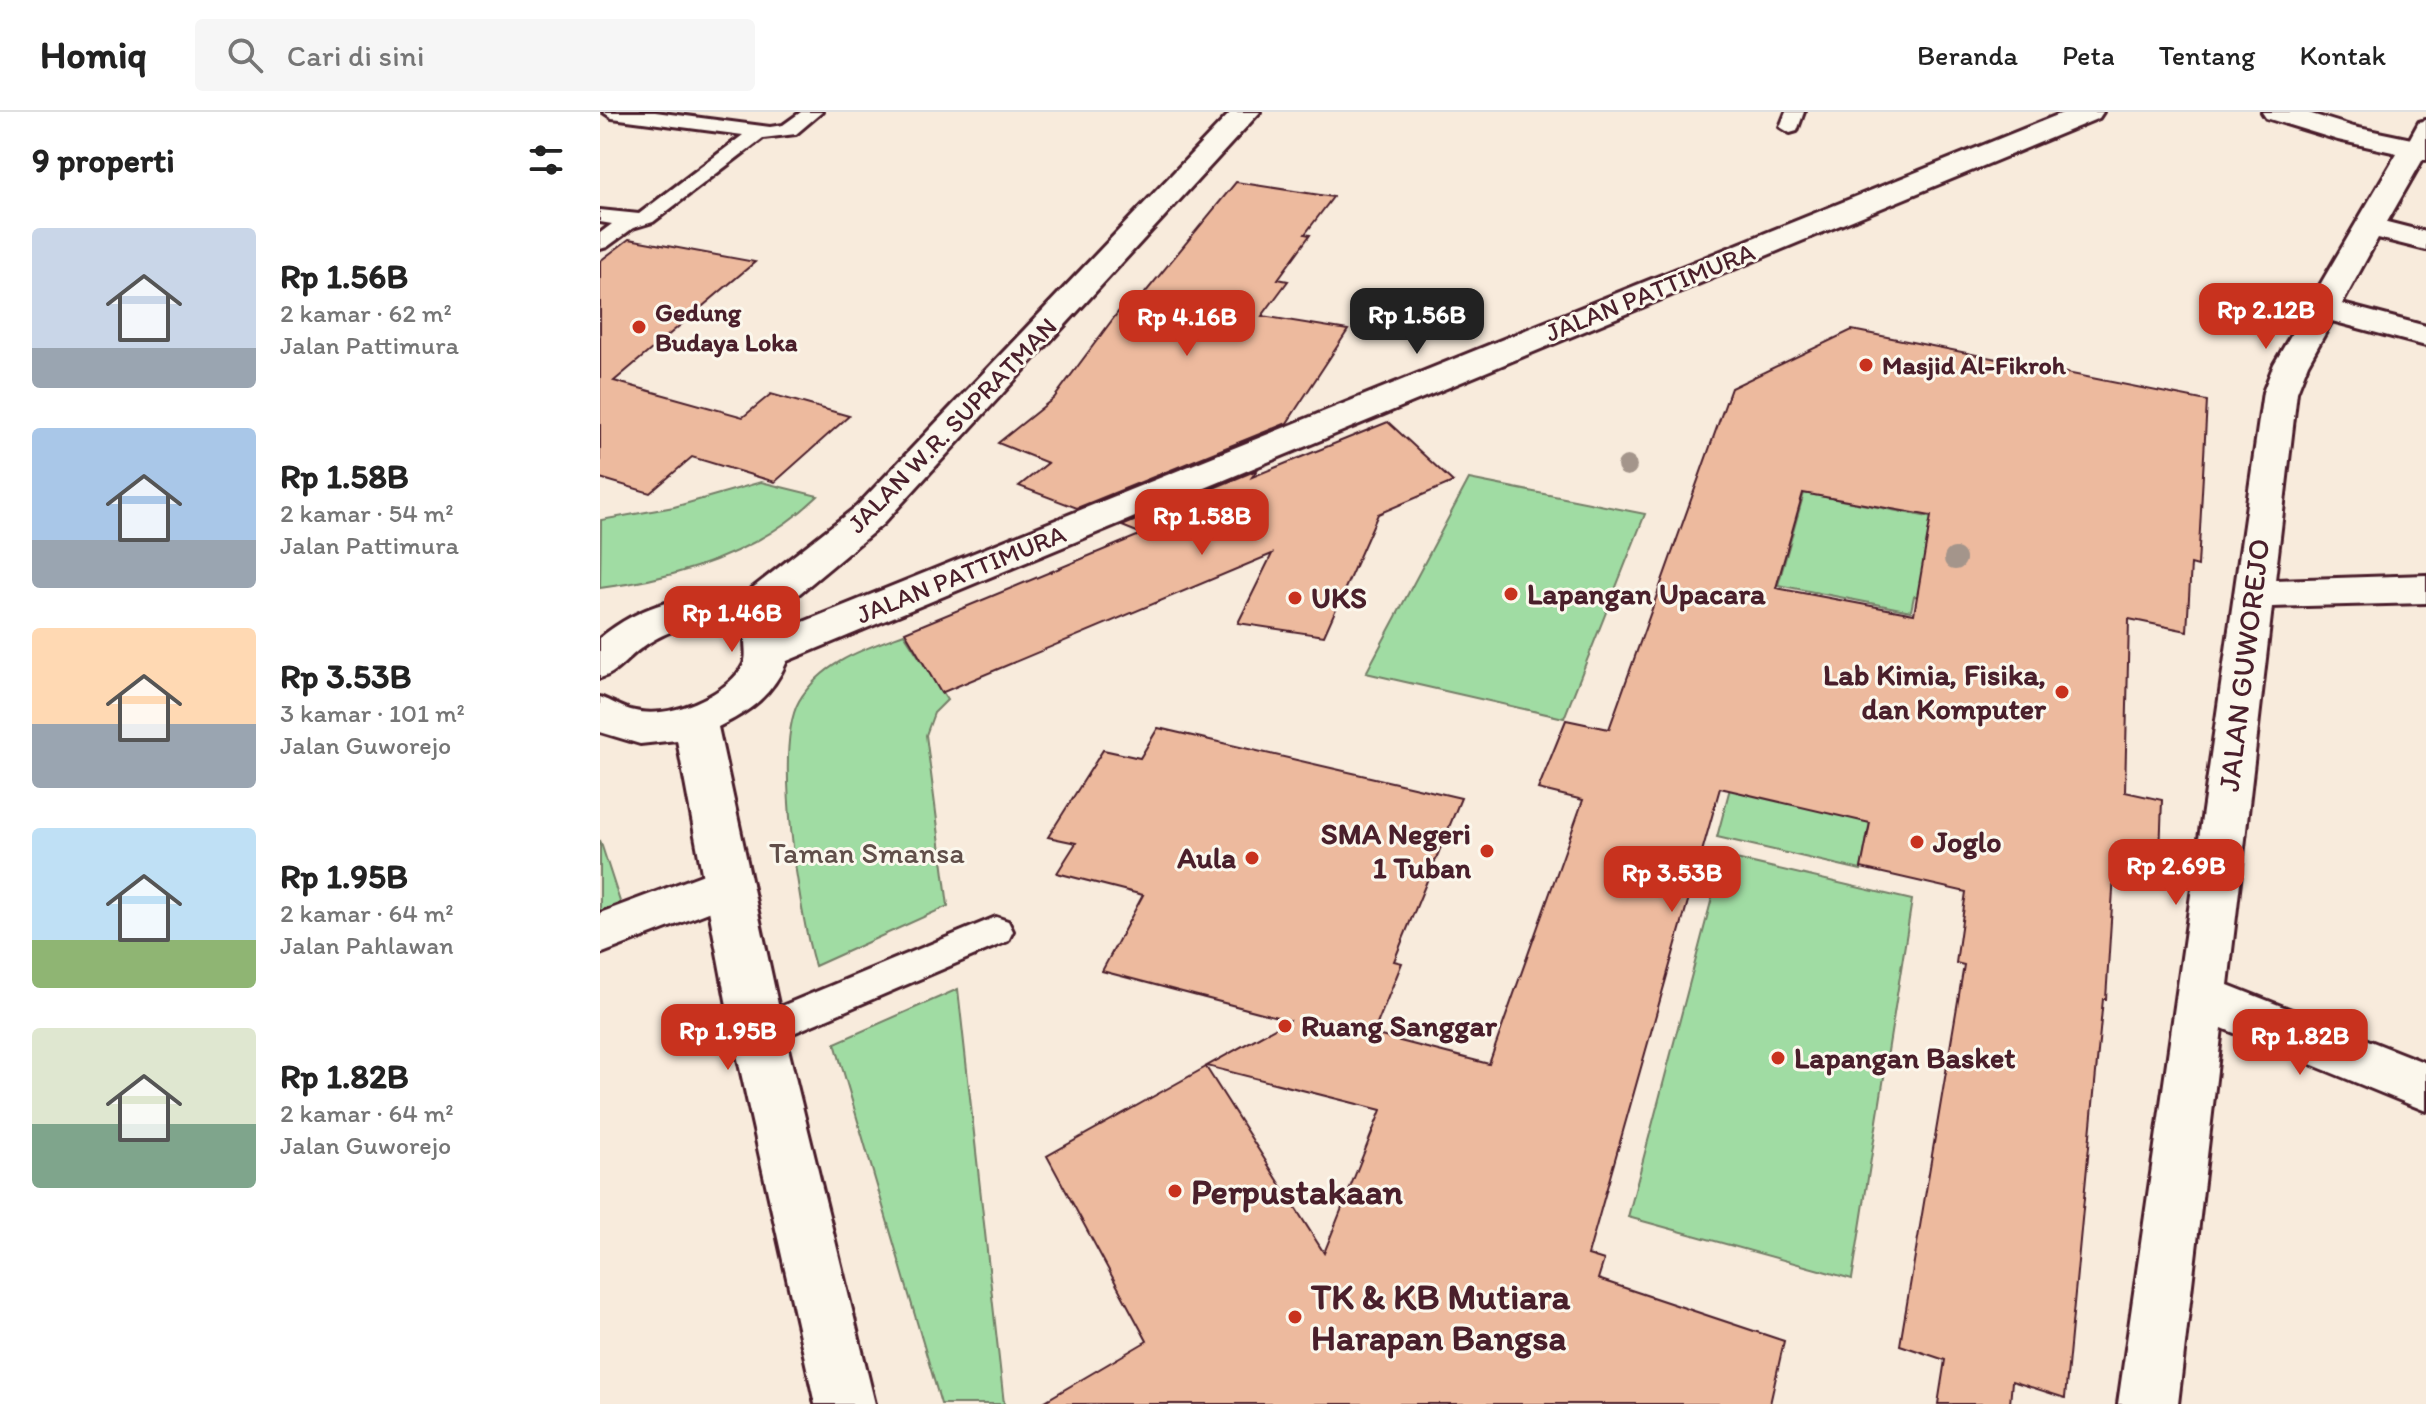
<!DOCTYPE html>
<html lang="id">
<head>
<meta charset="utf-8">
<style>
	:root { --surface:#fff; --page:#f6f6f6; --text:#222; --muted:#767676; --line:#e0e0e0; --accent:#c8321e }
	body { margin:0; font-family:Itim,sans-serif; background:var(--page); color:var(--text); height:100vh; display:flex; flex-direction:column; font-size:30px; white-space:nowrap }
	* { box-sizing:border-box; margin:0 }
	p { font-size:26px; color:var(--muted) }
	.icon { flex:none; width:44px; height:44px; fill:none; stroke:currentColor; stroke-width:2; stroke-linecap:round; stroke-linejoin:round }
	.map { position:relative; flex:1; overflow:hidden }
	.side { display:flex; flex-direction:column; background:var(--surface); width:600px }
	.side>* { flex:none }
	.price { position:absolute; translate:-50% -68px; padding:0 18px; border-radius:16px; background:var(--accent); color:#fff; font-size:26px; line-height:52px; filter:drop-shadow(0 2px 4px #0008) }
	.price::after { content:''; position:absolute; left:50%; top:48px; width:24px; height:18px; margin-left:-12px; background:inherit; clip-path:polygon(0 0,100% 0,50% 100%) }
	.price.current { background:#222; color:#fff }
	ul { padding:0; list-style:none }
	li { display:flex; align-items:center; gap:24px; height:200px; padding:0 32px }
	li span { display:grid; place-items:center; flex:none; width:224px; height:160px; border-radius:8px; color:#555 }
	li>.icon { margin-inline-start:auto }
	span .icon { width:96px; height:96px; fill:#fffc; stroke-width:1 }
	li b { font-size:34px }
	h2 { display:flex; justify-content:space-between; align-items:center; height:96px; padding:0 32px; font-size:34px }
	header { display:flex; align-items:center; gap:48px; box-sizing:border-box; height:112px; padding:0 40px; background:var(--surface); border-bottom:2px solid var(--line) }
	header strong { font-size:38px }
	nav { display:flex; gap:44px; margin-inline-start:auto; font-size:28px }
	.search { width:560px; height:72px; background:var(--page); display:flex; align-items:center; gap:20px; box-sizing:border-box; padding:0 28px; border-radius:8px; color:var(--muted); font-size:30px }
	main { display:flex; flex:1; min-height:0 }
	.map>svg:first-child { display:block }
	.green { fill:#a0dca3; stroke:#757e67; stroke-width:2 }
	.building { fill:#edba9e; stroke:#4a1f2b; stroke-width:2; fill-rule:evenodd }
	.lines { fill:none; stroke-linecap:round; stroke-linejoin:round }
	.lane-casing { stroke:#4a1f2b; stroke-width:6 }
	.street-casing { stroke:#4a1f2b; stroke-width:6 }
	.secondary-casing { stroke:#4a1f2b; stroke-width:6 }
	.lane { fill:#fbf7ec; fill-rule:evenodd }
	.street { fill:#fbf7ec; fill-rule:evenodd }
	.secondary { fill:#fbf7ec; fill-rule:evenodd }
	.tree { fill:#a4958b }
	.poi-dot { fill:#c8321e; stroke:#fbf7ec; stroke-width:3 }
	.labels { text-anchor:middle; stroke-width:6; stroke-linejoin:round; paint-order:stroke }
	.far-street-label { font-size:26px; fill:#4a1f2b; stroke:#fbf7ec }
	.far-poi-label { font-size:26px; font-weight:bold; fill:#4a1f2b; stroke:#fbf7ec; text-anchor:start }
	.poi-label { font-size:30px; font-weight:bold; fill:#4a1f2b; stroke:#fbf7ec; text-anchor:start }
	.street-label { font-size:30px; fill:#4a1f2b; stroke:#fbf7ec }
	.park-label { font-size:30px; fill:#604e49; stroke:#fbf7ec }
	.near-poi-label { font-size:36px; font-weight:bold; fill:#4a1f2b; stroke:#fbf7ec; text-anchor:start }
</style>
</head>
<body>
<header>
<strong>Homiq</strong>
<div class="search"><svg class="icon" aria-label="search" viewBox="0 0 24 24"><circle cx="10" cy="10" r="6"/><path d="M15 15l6 6"/></svg>Cari di sini</div>
<nav><a>Beranda</a><a>Peta</a><a>Tentang</a><a>Kontak</a></nav>
</header>
<main>
<section class="side">
<h2>9 properti<svg class="icon" aria-label="filters" viewBox="0 0 24 24"><path d="M4 7h16M4 17h16"/><circle cx="9" cy="7" r="2"/><circle cx="15" cy="17" r="2"/></svg></h2>
<ul>
<li><span style="background:linear-gradient(#c9d6e8 75%,#9aa5b1 0)"><svg class="icon" aria-label="home" viewBox="0 0 24 24"><path d="M3 11l9-7 9 7M6 9v11h12V9"/></svg></span><div><b>Rp 1.56B</b><p>2 kamar · 62 m²</p><p>Jalan Pattimura</p></div></li>
<li><span style="background:linear-gradient(#a9c7e8 70%,#9aa5b1 0)"><svg class="icon" aria-label="home" viewBox="0 0 24 24"><path d="M3 11l9-7 9 7M6 9v11h12V9"/></svg></span><div><b>Rp 1.58B</b><p>2 kamar · 54 m²</p><p>Jalan Pattimura</p></div></li>
<li><span style="background:linear-gradient(#ffd9b3 60%,#9aa5b1 0)"><svg class="icon" aria-label="home" viewBox="0 0 24 24"><path d="M3 11l9-7 9 7M6 9v11h12V9"/></svg></span><div><b>Rp 3.53B</b><p>3 kamar · 101 m²</p><p>Jalan Guworejo</p></div></li>
<li><span style="background:linear-gradient(#bfe0f5 70%,#8fb573 0)"><svg class="icon" aria-label="home" viewBox="0 0 24 24"><path d="M3 11l9-7 9 7M6 9v11h12V9"/></svg></span><div><b>Rp 1.95B</b><p>2 kamar · 64 m²</p><p>Jalan Pahlawan</p></div></li>
<li><span style="background:linear-gradient(#dfe7d0 60%,#7fa58c 0)"><svg class="icon" aria-label="home" viewBox="0 0 24 24"><path d="M3 11l9-7 9 7M6 9v11h12V9"/></svg></span><div><b>Rp 1.82B</b><p>2 kamar · 64 m²</p><p>Jalan Guworejo</p></div></li>
</ul>
</section>
<div class="map">
<svg width="1826" height="1292" viewBox="0 0 1826 1292">
	<rect width="100%" height="100%" fill="#f8ebdc"/>
	<filter id="ink" filterUnits="userSpaceOnUse"><feTurbulence type="fractalNoise" baseFrequency=".0125" numOctaves="2"/><feDisplacementMap in="SourceGraphic" scale="16" xChannelSelector="R" yChannelSelector="G"/><feConvolveMatrix kernelMatrix="1 2 1 2 8 2 1 2 1" color-interpolation-filters="sRGB"/></filter>
	<g filter="url(#ink)">
		<g class="green">
			<path d="M869,367L1045,402L964,606L766,561Z"/>
			<path d="M161,370L218,384C159,441 80,466 0,476L1,408L74,395Z"/>
			<path d="M1204,381L1344,408L1330,487L1314,484L1311,499L1178,473Z"/>
			<path d="M304,522L347,588L334,601L326,623L348,794L215,854C199,802 173,635 199,589C222,550 264,537 304,522Z"/>
			<path d="M1145,620L1281,649L1261,758L1117,725Z"/>
			<path d="M0,728L26,808L0,820Z"/>
			<path d="M1123,744L1312,788L1252,1167L1028,1105Z"/>
			<path d="M358,877L404,1292H341L235,931Z"/>
		</g>
		<g class="building">
			<path d="M636,70L733,85L705,122L710,123L678,167L688,169L662,204L748,218L687,311L477,396L419,374L448,351L398,331L454,286L530,184L541,186Z"/>
			<path d="M29,127L155,150L14,269L143,305L171,282L249,304L175,370L92,345L50,381L0,366V149Z"/>
			<path d="M1252,218L1607,289L1598,454L1591,452L1587,519L1529,507L1525,680L1562,688L1560,742L1516,731L1506,887H1503L1465,1286L1412,1269L1410,1292H1338L1345,1248L1300,1233L1364,853L1356,851L1366,780L1261,756L1270,711L1120,676L988,1143L1004,1148L998,1167L1184,1229L1170,1292H440L547,1229L447,1044L606,955L724,1141L781,998L607,954L689,908L502,859L543,783L457,761L476,731L448,725L503,638L540,646L558,616L861,686L794,849L802,851L773,922L889,952L983,688L938,677L966,608L1009,617L1131,276ZM1203,381L1331,404L1314,502L1176,476Z"/>
			<path d="M788,310L853,370L778,402L724,524L638,511L672,442L341,581L305,520L542,422L522,414L657,358L652,365Z"/>
		</g>
		<g class="lines">
			<defs>
				<g id="lane">
					<path d="M3,0H55L170,15L183,13L201,0H222L196,22L163,26L53,110L33,116L7,135L0,137V121L12,112L0,110V98L39,102L143,23L12,6Z"/>
					<path d="M1186,0H1204L1197,19L1190,21L1180,15Z"/>
					<path d="M1826,8V33L1821,41H1807L1804,37L1819,10Z"/>
					<path d="M396,805L408,809L413,819L408,829L170,931L158,935L146,931L141,920L146,909Z"/>
				</g>
				<g id="street">
					<path d="M1662,0H1705L1754,15L1826,30V48L1823,47L1787,110L1826,120V138L1778,126L1742,192L1826,214V234L1732,209L1708,252L1697,280L1675,468L1826,463V491L1672,495L1628,873L1826,951V999L1622,916L1578,1292H1518L1663,280L1674,252L1797,41L1738,28L1666,6Z"/>
					<path d="M128,753L145,758L152,772L145,786L0,842V801Z"/>
				</g>
				<path id="secondary" d="M631,0H660L283,412L171,505L181,519L1465,0H1503L1499,6L187,549C172,583 151,599 118,615L184,920L275,1292H215L132,920L77,628L40,632L0,620V585C12,589 23,597 35,599C68,607 122,585 141,557C148,548 145,538 145,527C115,500 69,515 40,537C25,548 18,561 0,566V526C37,495 89,477 136,489L257,394Z"/>
			</defs>
			<use href="#lane" class="lane-casing"/>
			<use href="#street" class="street-casing"/>
			<use href="#secondary" class="secondary-casing"/>
			<use href="#lane" class="lane"/>
			<use href="#street" class="street"/>
			<use href="#secondary" class="secondary"/>
		</g>
		<g class="tree">
			<circle cx="1027" cy="354" r="10"/>
			<circle cx="1355" cy="447" r="11"/>
		</g>
	</g>
	<g class="poi-dot">
		<circle cx="39" cy="215" r="8"/>
		<circle cx="1266" cy="253" r="8"/>
		<circle cx="911" cy="482" r="8"/>
		<circle cx="695" cy="486" r="8"/>
		<circle cx="1462" cy="580" r="8"/>
		<circle cx="1317" cy="730" r="8"/>
		<circle cx="887" cy="739" r="8"/>
		<circle cx="652" cy="746" r="8"/>
		<circle cx="685" cy="914" r="8"/>
		<circle cx="1178" cy="946" r="8"/>
		<circle cx="575" cy="1079" r="8"/>
		<circle cx="695" cy="1205" r="8"/>
	</g>
	<g class="labels">
		<g class="far-street-label">
			<text transform="translate(1050 180) rotate(-22)" y="9">JALAN PATTIMURA</text>
			<text transform="translate(352 313) rotate(-46)" y="9">JALAN W.R. SUPRATMAN</text>
			<text transform="translate(361 462) rotate(-22)" y="9">JALAN PATTIMURA</text>
		</g>
		<g class="far-poi-label">
			<text x="55" y="209">Gedung<tspan x="55" dy="30">Budaya Loka</tspan></text>
			<text x="1282" y="262">Masjid Al-Fikroh</text>
		</g>
		<g class="poi-label">
			<text x="927" y="492">Lapangan Upacara</text>
			<text x="711" y="496">UKS</text>
			<text x="1446" y="573" text-anchor="end">Lab Kimia, Fisika,<tspan x="1446" dy="34">dan Komputer</tspan></text>
			<text x="871" y="732" text-anchor="end">SMA Negeri<tspan x="871" dy="34">1 Tuban</tspan></text>
			<text x="1333" y="740">Joglo</text>
			<text x="636" y="756" text-anchor="end">Aula</text>
			<text x="701" y="924">Ruang Sanggar</text>
			<text x="1194" y="956">Lapangan Basket</text>
		</g>
		<g class="street-label">
			<text transform="translate(1644 553) rotate(-83)" y="10">JALAN GUWOREJO</text>
		</g>
		<g class="park-label">
			<text x="267" y="751">Taman Smansa</text>
		</g>
		<g class="near-poi-label">
			<text x="591" y="1092">Perpustakaan</text>
			<text x="711" y="1197">TK &amp; KB Mutiara<tspan x="711" dy="41">Harapan Bangsa</tspan></text>
		</g>
	</g>
</svg>
<b class="price" style="left:1666px;top:239px">Rp 2.12B</b>
<b class="price current" style="left:817px;top:244px">Rp 1.56B</b>
<b class="price" style="left:587px;top:246px">Rp 4.16B</b>
<b class="price" style="left:602px;top:445px">Rp 1.58B</b>
<b class="price" style="left:132px;top:542px">Rp 1.46B</b>
<b class="price" style="left:1576px;top:795px">Rp 2.69B</b>
<b class="price" style="left:1072px;top:802px">Rp 3.53B</b>
<b class="price" style="left:128px;top:960px">Rp 1.95B</b>
<b class="price" style="left:1700px;top:965px">Rp 1.82B</b>
</div>
</main>
</body>
</html>
